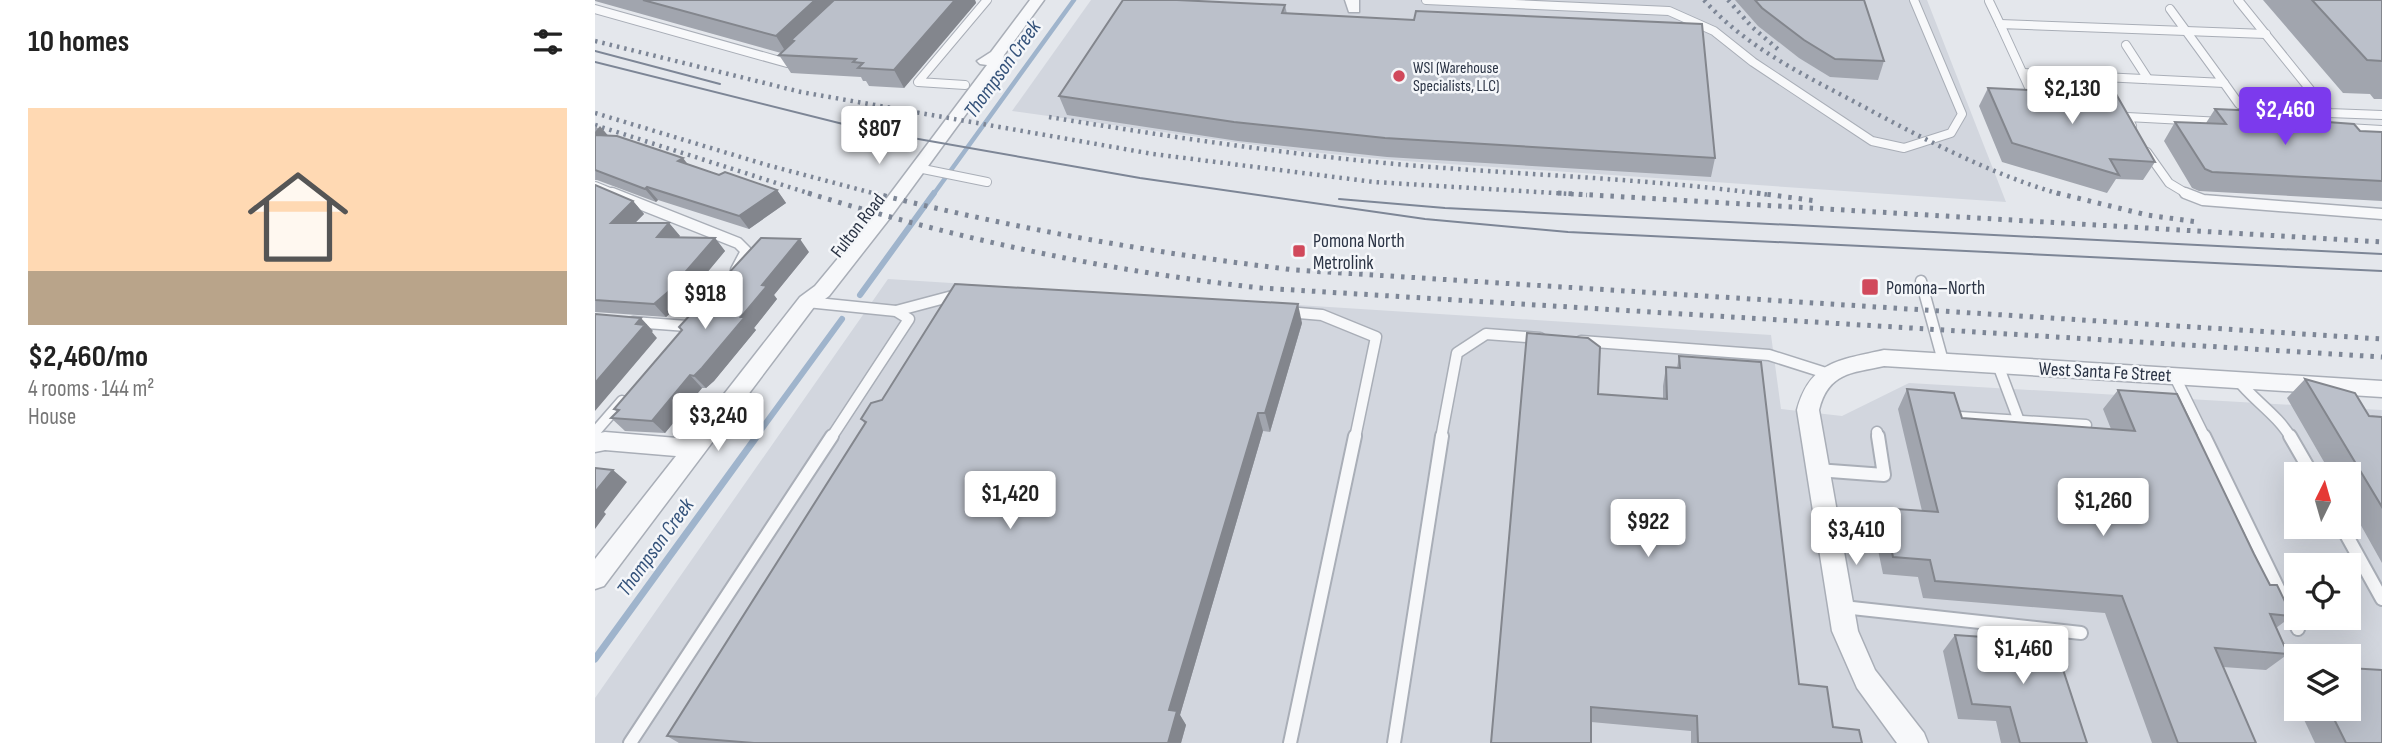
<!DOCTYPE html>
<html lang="en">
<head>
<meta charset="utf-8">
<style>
	:root { --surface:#fff; --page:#f2f2f2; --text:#222; --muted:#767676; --accent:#7c3aed }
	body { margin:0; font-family:"Sofia Sans Condensed",sans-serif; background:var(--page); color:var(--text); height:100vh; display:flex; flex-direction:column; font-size:26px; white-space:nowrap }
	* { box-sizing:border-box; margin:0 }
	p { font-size:23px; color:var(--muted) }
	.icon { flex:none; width:38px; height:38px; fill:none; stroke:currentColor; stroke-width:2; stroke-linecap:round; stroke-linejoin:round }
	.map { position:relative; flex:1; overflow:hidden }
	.details { display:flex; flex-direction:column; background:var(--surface); width:595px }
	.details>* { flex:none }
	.needle { width:46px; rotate:5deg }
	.controls { position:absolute; left:1689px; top:462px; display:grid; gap:14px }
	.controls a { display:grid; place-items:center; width:77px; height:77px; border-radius:0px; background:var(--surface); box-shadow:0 7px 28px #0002; font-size:35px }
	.price { position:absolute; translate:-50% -60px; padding:0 16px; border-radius:7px; background:#fff; color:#222; font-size:23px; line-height:46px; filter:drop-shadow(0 2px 4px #0008) }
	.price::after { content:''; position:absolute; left:50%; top:42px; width:21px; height:16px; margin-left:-10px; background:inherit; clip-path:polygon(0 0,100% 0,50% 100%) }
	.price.current { background:var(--accent); color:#fff }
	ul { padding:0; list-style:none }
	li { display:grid; align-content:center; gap:14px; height:371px; padding:0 28px }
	li span { display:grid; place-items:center; height:217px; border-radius:0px; color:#555 }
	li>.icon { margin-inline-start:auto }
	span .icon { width:126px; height:126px; fill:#fffc; stroke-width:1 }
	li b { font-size:30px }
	h2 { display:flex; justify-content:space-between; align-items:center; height:84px; padding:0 28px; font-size:30px }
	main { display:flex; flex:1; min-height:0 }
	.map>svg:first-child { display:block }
	.built { fill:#d2d6de; fill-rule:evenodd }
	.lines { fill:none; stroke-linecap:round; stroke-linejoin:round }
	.stream-far2 { stroke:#9fb4cc; stroke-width:4.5 }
	.stream-far1 { stroke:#9fb4cc; stroke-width:6 }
	.stream { stroke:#9fb4cc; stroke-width:7 }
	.service-far2-casing { stroke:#a9aeb7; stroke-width:10 }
	.service-far1-casing { stroke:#a9aeb7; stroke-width:13 }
	.service-casing { stroke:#a9aeb7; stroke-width:16 }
	.minor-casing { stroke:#a9aeb7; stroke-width:3 }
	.service-far2 { stroke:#f7f8fa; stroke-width:8 }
	.service-far1 { stroke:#f7f8fa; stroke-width:10 }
	.service { stroke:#f7f8fa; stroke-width:12 }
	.minor { fill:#f7f8fa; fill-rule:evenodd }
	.tram { stroke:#7d8696; stroke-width:2 }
	.rail-far1 { stroke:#7d8696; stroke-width:4.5; stroke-dasharray:2.5 5; stroke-linecap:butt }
	.rail { stroke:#7d8696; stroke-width:5; stroke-dasharray:3.5 7; stroke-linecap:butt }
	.wall { fill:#a1a5ae }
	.shaded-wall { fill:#83868d }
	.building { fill:#bbc0ca; stroke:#83868d; stroke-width:2 }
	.poi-dot { fill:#d1495b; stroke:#f4f6f9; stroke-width:2.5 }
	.labels { text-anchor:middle; stroke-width:5; stroke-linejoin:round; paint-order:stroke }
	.far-poi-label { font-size:16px; fill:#2b3445; stroke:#f4f6f9; text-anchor:start }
	.street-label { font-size:19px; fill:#2b3445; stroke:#f4f6f9 }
	.poi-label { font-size:19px; fill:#2b3445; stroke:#f4f6f9; text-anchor:start }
	.water-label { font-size:21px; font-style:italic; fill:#34527a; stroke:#f4f6f9 }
</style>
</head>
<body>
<main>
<section class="details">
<h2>10 homes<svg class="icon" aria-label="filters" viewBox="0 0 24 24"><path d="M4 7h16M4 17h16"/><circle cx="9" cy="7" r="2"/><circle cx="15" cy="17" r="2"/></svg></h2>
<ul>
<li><span style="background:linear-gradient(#ffd9b3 75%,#b9a48a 0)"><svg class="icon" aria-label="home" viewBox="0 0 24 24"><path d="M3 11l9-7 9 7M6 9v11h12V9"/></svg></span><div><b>$2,460/mo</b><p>4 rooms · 144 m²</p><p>House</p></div></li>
</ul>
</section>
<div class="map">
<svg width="1787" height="743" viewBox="0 0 1787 743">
	<rect width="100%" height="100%" fill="#e4e7ec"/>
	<g class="built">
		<path d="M496,0H1332L1411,202L810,161L704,151L417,111Z"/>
		<path d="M293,279L1176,335L1186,409L1247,416L1314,383L1787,410V743H0V698ZM1701,474H1754V527H1701ZM1701,565H1754V618H1701ZM1701,656H1754V709H1701Z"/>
	</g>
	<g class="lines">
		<path class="stream-far2" d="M338,195L479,0"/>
		<g class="stream-far1">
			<path d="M265,295L339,193"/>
			<path d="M160,438L247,319"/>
		</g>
		<path class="stream" d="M0,659L162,436"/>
		<defs>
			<g id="service-far2">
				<path d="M831,0L1074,11L1119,31L1158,62L1277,141L1309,148L1356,133L1367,114L1319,0"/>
				<path d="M1643,0L1734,113L1787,115"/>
				<path d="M1394,1L1405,24"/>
				<path d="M0,9L192,63L198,58"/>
				<path d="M1531,45L1553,79"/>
				<path d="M1428,73L1629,83L1575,9"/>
				<path d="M1629,83L1644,104"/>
				<path d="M370,85L323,82L392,0"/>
				<path d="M1438,96L1405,24L1671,34"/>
				<path d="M1537,126L1532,117L1627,122"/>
				<path d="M1752,128L1787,130"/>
				<path d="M1552,152L1574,183L1594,195"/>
				<path d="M323,168L392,182"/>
				<path d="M0,186L22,195"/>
			</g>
			<g id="service-far1">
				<path d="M17,193L143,243L151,251L141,270"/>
				<path d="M1590,193L1608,200L1787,214"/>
				<path d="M1326,281L1348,361"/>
				<path d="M212,302L301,311L314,319L236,438"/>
				<path d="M301,311L365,294"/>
				<path d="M692,312L727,315L781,337L760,438"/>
				<path d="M38,322L92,326"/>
				<path d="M986,341L1174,355L1234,374"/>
				<path d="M1403,365L1424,421"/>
				<path d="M1579,375L1610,438"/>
				<path d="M1642,379C1658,400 1683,415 1696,438"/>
				<path d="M1365,417L1491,425"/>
				<path d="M0,432L27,401"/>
				<path d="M1282,432L1283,438"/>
				<path d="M846,438L862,353L891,334L945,338"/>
			</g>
			<g id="service">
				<path d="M1609,436L1703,629"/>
				<path d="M1695,436L1717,474"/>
				<path d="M1222,470L1289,475L1283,436"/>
				<path d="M1747,527L1787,599"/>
				<path d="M1248,607L1486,633"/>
				<path d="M35,743L237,436"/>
				<path d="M695,743L760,436"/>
				<path d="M799,743L847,436"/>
			</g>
			<g id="minor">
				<path d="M435,0H449L409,55L407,65L295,218L234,296L219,307L9,586L0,589V559L81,456L10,450L0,452V434L10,432L94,439L205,297L220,286L283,210L392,65L385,64L382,61L396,52Z"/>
				<path d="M750,0H764V12H754Z"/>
				<path d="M1289,350L1787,381V397L1289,366C1256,373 1233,373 1224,410L1263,631L1280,670L1329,733L1333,743H1302L1262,688L1237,631L1202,410C1215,361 1245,360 1289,350Z"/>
			</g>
		</defs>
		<use href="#service-far2" class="service-far2-casing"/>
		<use href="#service-far1" class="service-far1-casing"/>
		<use href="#service" class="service-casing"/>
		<use href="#minor" class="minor-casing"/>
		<use href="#service-far2" class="service-far2"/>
		<use href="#service-far1" class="service-far1"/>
		<use href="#service" class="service"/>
		<use href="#minor" class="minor"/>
		<g class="tram">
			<path d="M0,51L125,84"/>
			<path d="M0,62L272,130L545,178L830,219L973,232L1787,271"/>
			<path d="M744,199L850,208L1787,254"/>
		</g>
		<g class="rail-far1">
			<path d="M1109,0C1150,46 1205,73 1258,101C1325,137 1394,174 1468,195"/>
			<path d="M1133,0L1157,27L1185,51"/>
			<path d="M0,41L206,92L558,154L779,182L992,195"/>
			<path d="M0,113L172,165L285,195"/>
			<path d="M454,117C569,136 684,153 800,164C925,175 1050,178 1175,195"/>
			<path d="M0,125L219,195"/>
		</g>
		<g class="rail">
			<path d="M213,193C362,239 512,271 666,288L1787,357"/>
			<path d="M278,193C417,228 557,253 700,270L1787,339"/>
			<path d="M963,193L1787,242"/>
			<path d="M1162,193L1222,201"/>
			<path d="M1462,193L1552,215L1603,222"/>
		</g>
	</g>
	<g class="wall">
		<path d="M0,0H380L381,3L309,88L274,86L271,81H268L266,77L196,73L184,55L186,53L0,1Z"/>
		<path d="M1140,0H1269L1289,61L1283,80L1235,77L1204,58L1163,26Z"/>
		<path d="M1668,0H1787V99H1779L1775,94L1748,93Z"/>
		<path d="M690,5L692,14L1120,158L1116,177L792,157L643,141L472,115L464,96Z"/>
		<path d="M1393,88L1560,162L1548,180L1521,179L1512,193L1407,162L1384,106Z"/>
		<path d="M1620,109L1765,131L1787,132V201L1604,191L1597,188L1569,141L1580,122L1611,123Z"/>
		<path d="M0,126L13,136L94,165L124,175L182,190L191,203L154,229L63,200L61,202L2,180H0Z"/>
		<path d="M0,185L38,201L49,214L40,223H74L85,236L83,237L120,238L130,251L85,305L71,317L0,312Z"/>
		<path d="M214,252L179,295L182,299L159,328L161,330L119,381L111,388H107L70,433L30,431L16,418L22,412L19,409Z"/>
		<path d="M707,323L675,432L668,431L585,715L591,725L586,743H84L72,736L270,424L266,419Z"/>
		<path d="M1084,356L1204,684L1238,727L1267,743H1096V731L996,722L1003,394L1068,399V386L1071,367L1082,368Z"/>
		<path d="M1710,379L1774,416L1787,417V563L1754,504V474H1736L1692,398Z"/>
		<path d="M1312,389L1367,418L1516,429L1508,409L1523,390L1659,554L1675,585L1697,616L1681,628L1693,654L1671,670L1628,667L1661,743H1557L1510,613L1328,598L1323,577L1288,574L1278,526L1288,508L1327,511L1303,409Z"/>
		<path d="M1360,635L1492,743H1406L1401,721L1363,719L1348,651Z"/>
		<path d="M1701,672V703L1690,680Z"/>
		<path d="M1704,709H1754L1787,743H1720Z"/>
	</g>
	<g class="shaded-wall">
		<path d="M220,0H248L199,41L196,40L200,47L192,54L181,36Z"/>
		<path d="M360,0H380L381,3L309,88L299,70Z"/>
		<path d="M5,126L16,139H0V132Z"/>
		<path d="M88,158L98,171L83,161Z"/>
		<path d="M52,187L63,200L61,202L50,189Z"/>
		<path d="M182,190L191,203L154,229L144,216Z"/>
		<path d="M38,201L49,214L27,236L16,223Z"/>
		<path d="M74,223L85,236L73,250L62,237Z"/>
		<path d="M120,238L130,251L85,305L71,317L59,304Z"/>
		<path d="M205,239L214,252L179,295L182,299L159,328L161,330L119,381L111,388L99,376L146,317L167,285Z"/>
		<path d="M703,304L707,323L675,432L670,413Z"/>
		<path d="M46,318L58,331L57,332L62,338L0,411V383L41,324Z"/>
		<path d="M95,375L107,388L70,433L57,421Z"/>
		<path d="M663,413L668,431L585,715L591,725L586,743H573L574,710Z"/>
		<path d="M18,470L32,482L9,512L11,514L0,529V492Z"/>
	</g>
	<g class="building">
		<path d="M48,0H220L181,36Z"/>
		<path d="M239,0H360L299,70L263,68L268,63L258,62L261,59L184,55L199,41L196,40Z"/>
		<path d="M528,0H582L690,5L687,13L819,20L821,11L1107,24L1120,158L790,138L639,122L464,96Z"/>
		<path d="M1160,0H1269L1289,61L1240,59L1209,40L1167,8Z"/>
		<path d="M1717,0H1787V61L1772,60Z"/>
		<path d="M1393,88L1521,94L1560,162L1515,159L1524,175L1417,143Z"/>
		<path d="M1620,109L1687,112L1692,119L1759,124L1765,131L1787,132V181L1617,172L1610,169L1580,122L1631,124Z"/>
		<path d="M0,135L22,136L88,158L83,161L124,175L130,172L182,190L144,216L52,187L50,189L0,170Z"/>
		<path d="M0,185L38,201L16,223H74L62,237L120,238L73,292L59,304L0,300Z"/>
		<path d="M166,238L205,239L167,285L172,286L146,317H150L107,368L99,376L95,375L57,421L16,418L24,410L19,409L87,330L84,327Z"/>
		<path d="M360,284L703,304L670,413H663L574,710L582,711L573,743H159L72,736L271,422L266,419L276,403L287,400Z"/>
		<path d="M0,314L46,318L41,324L50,325L0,383Z"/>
		<path d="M932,333L993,338L1005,347L1003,394L1072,399L1071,367L1085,368L1084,356L1166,362L1204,684L1232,687L1238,727L1264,730L1267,743H1103L1102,716L996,707V743H896Z"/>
		<path d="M1710,379L1760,393L1774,416L1787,417V507Z"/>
		<path d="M1312,389L1359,393L1367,418L1540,431L1523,390L1582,394L1659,554L1675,585H1682L1697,616L1675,614L1693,654L1620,648L1661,743H1583L1527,596L1340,581L1335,560L1298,557L1288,508L1343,512Z"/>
		<path d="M0,468L18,470L0,492Z"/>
		<path d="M1360,635L1459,642L1492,743H1425L1415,707L1377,704Z"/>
		<path d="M1754,668L1787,670V743H1751L1734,709H1754Z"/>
	</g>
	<g class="poi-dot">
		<circle cx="804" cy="76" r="7"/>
		<rect x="697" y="244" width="14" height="14" rx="3.5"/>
		<rect x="1266" y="278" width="18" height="18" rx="3.5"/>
	</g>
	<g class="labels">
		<g class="far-poi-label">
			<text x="818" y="73">WSI (Warehouse<tspan x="818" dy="18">Specialists, LLC)</tspan></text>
		</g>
		<g class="street-label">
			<text transform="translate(262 225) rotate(-52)" y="7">Fulton Road</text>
			<text transform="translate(1510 371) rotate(3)" y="7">West Santa Fe Street</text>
		</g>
		<g class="poi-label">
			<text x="718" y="247">Pomona North<tspan x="718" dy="22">Metrolink</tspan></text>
			<text x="1291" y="294">Pomona–North</text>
		</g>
		<g class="water-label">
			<text transform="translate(407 69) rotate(-54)" y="7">Thompson Creek</text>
			<text transform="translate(60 547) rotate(-54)" y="7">Thompson Creek</text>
		</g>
	</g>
</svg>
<div class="controls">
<a><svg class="needle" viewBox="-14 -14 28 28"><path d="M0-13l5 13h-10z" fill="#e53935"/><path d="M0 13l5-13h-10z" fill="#767676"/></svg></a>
<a><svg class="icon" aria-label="locate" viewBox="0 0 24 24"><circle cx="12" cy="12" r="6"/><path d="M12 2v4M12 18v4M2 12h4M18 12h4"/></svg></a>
<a><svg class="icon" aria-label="layers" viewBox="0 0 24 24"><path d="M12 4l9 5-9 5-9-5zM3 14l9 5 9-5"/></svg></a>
</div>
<b class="price" style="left:1477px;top:126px">$2,130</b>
<b class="price current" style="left:1690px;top:147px">$2,460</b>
<b class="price" style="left:284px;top:166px">$807</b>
<b class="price" style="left:110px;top:331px">$918</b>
<b class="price" style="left:123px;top:453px">$3,240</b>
<b class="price" style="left:415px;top:531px">$1,420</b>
<b class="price" style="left:1508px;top:538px">$1,260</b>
<b class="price" style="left:1053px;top:559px">$922</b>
<b class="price" style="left:1261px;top:567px">$3,410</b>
<b class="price" style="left:1428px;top:686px">$1,460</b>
</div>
</main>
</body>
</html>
